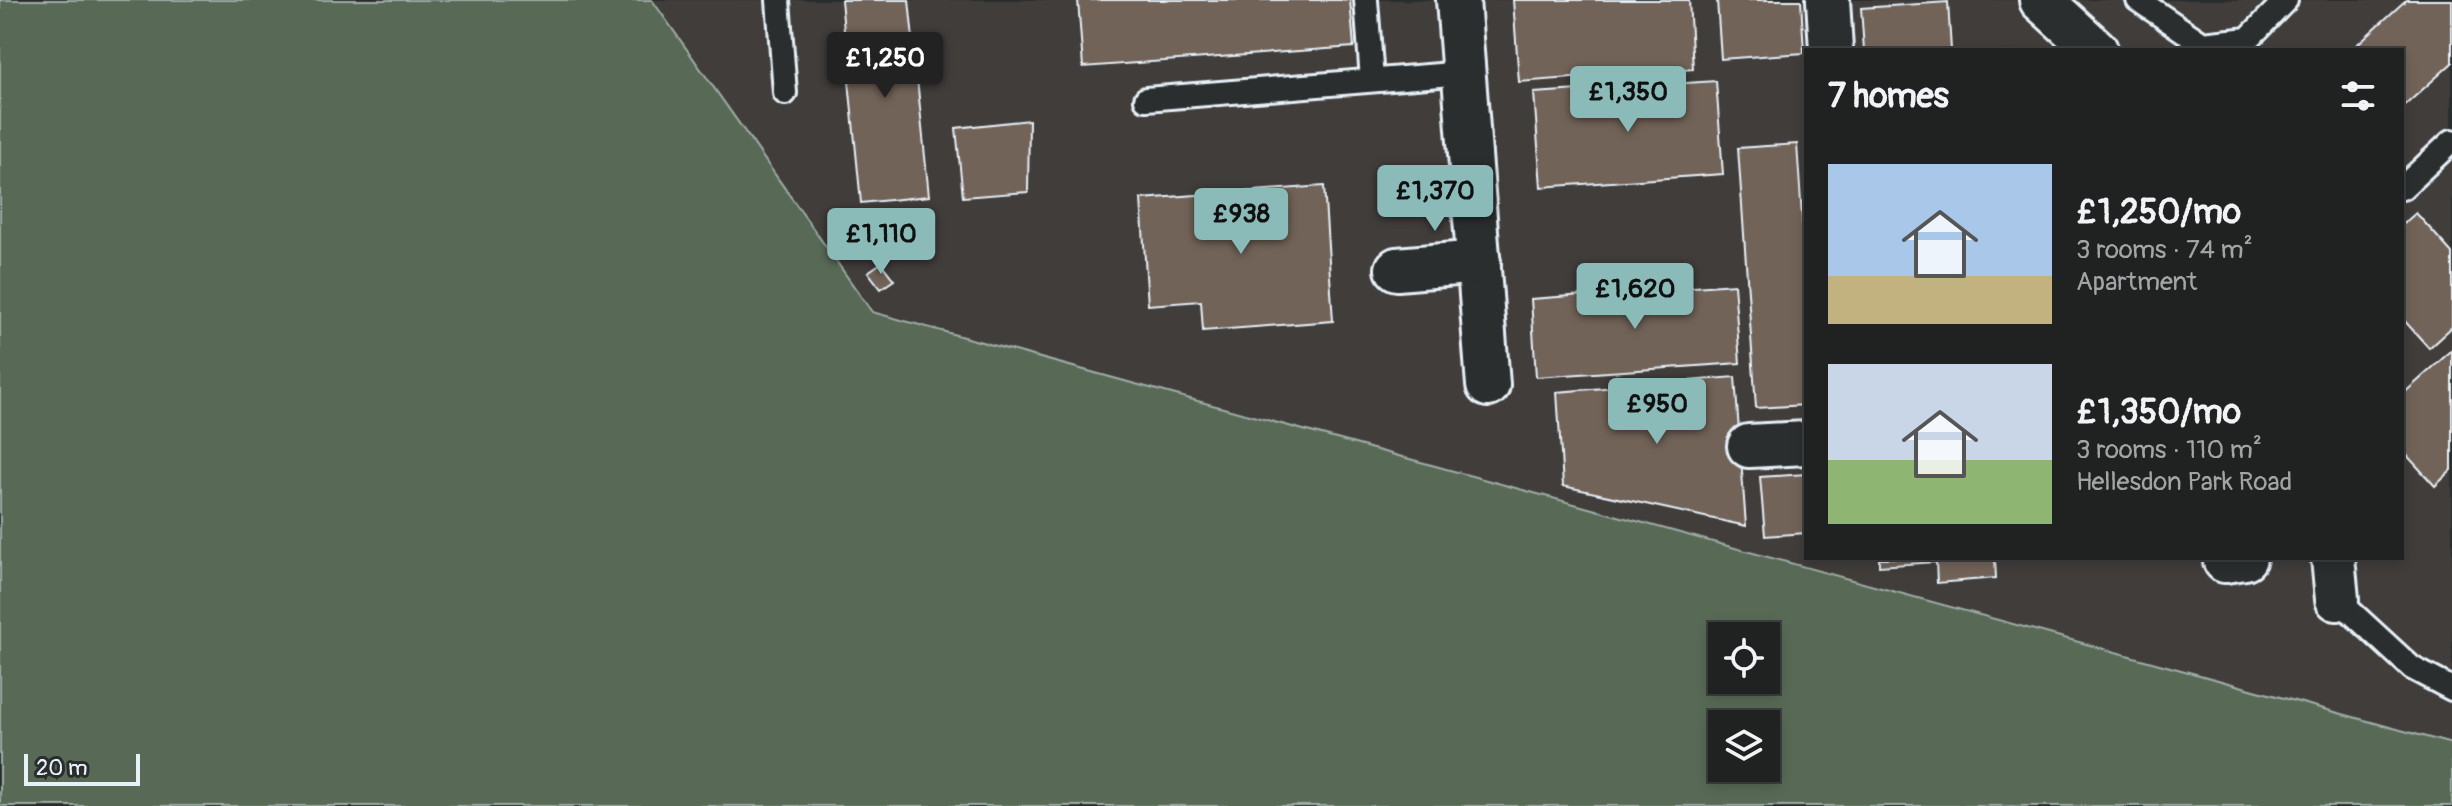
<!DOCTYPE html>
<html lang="en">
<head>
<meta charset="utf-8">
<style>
	:root { --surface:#202222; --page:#2d2f2f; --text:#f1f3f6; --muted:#a2a4a5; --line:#3d3f40; --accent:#8bbbb9 }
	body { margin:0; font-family:Pangolin,sans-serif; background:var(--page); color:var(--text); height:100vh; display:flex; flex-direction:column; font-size:30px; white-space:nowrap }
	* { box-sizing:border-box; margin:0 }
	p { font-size:26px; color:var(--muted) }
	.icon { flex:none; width:44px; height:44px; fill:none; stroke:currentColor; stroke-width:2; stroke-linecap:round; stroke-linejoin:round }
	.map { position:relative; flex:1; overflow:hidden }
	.details { position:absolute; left:1804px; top:48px; width:600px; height:512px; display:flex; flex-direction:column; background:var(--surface); border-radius:0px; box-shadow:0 4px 12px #0003,0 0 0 2px var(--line) }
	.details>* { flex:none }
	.controls { position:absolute; left:1708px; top:622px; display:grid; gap:16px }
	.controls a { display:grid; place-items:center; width:72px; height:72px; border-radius:0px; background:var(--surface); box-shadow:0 4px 12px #0003,0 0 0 2px var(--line); font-size:40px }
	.scale { position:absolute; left:24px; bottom:20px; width:116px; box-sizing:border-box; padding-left:8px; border:4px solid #e8f1f8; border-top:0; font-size:22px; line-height:28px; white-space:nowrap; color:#e8f1f8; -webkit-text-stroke:6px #2a2d2e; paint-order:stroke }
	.price { position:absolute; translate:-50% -68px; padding:0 18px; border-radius:8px; background:var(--accent); color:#111; font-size:26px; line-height:52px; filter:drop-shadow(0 2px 4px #0008) }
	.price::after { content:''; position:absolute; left:50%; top:48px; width:24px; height:18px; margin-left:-12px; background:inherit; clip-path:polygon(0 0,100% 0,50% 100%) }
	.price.current { background:#222; color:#fff }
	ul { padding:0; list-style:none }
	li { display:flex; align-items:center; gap:24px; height:200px; padding:0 24px }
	li span { display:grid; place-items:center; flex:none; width:224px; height:160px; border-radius:0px; color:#555 }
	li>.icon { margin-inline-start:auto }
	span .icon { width:96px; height:96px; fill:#fffc; stroke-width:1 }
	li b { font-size:34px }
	h2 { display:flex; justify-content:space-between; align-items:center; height:96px; padding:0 24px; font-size:34px }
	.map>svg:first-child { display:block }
	.built { fill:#403d3b; fill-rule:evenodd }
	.green { fill:#586b56; stroke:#a0aea7; stroke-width:2; fill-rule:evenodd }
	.building { fill:#726359; stroke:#e8f1f8; stroke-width:2 }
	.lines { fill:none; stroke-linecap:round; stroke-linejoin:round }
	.lane-casing { stroke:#e8f1f8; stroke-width:28 }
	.street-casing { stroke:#e8f1f8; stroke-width:48 }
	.lane { stroke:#2a2d2e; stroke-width:22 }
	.street { stroke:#2a2d2e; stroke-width:42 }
</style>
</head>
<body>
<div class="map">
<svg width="2452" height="806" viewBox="0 0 2452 806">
	<rect width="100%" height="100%" fill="#2a2d2e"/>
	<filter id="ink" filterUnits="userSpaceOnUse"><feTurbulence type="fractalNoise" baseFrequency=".0125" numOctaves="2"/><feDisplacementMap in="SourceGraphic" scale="16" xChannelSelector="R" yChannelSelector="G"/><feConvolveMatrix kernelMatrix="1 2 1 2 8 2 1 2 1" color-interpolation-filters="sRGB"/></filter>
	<g filter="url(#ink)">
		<path class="built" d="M652,0H2452V744L871,312ZM1806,50H2402V558H1806Z"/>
		<path class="green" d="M0,0H652L872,312L2452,744V806H0ZM1766,636V680H1722V636ZM1766,724V768H1722V724Z"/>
		<g class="building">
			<path d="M841,0H909L929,196L861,203Z"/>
			<path d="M1078,0H1350L1354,47L1083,67Z"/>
			<path d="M1513,0H1689L1693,69L1519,82Z"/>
			<path d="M1717,0H1801L1804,53L1721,59Z"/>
			<path d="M2406,0H2452V63L2402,108V50H2351Z"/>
			<path d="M1948,2L1951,50H1864L1861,8Z"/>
			<path d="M1716,81L1723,174L1541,187L1534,93Z"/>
			<path d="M1029,120L1028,192L963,197L956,128Z"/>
			<path d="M1797,144L1806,276V405L1756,408L1738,148Z"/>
			<path d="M1324,186L1333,321L1203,331L1201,301L1148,305L1141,199Z"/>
			<path d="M2416,213L2452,253V327L2429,348L2402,318V225Z"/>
			<path d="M881,263L894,280L881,289L868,272Z"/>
			<path d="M1734,284L1740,363L1536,377L1531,299Z"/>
			<path d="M2452,350V470L2435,486L2402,450V395Z"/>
			<path d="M1735,377L1746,526L1563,486L1557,392Z"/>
			<path d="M1806,474V533L1765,536L1760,477Z"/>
			<path d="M1879,558H1995L1996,578L1937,583L1936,562L1879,566Z"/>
		</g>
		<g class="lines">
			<defs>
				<g id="lane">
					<path d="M778,0L785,93"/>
					<path d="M1366,0L1372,80"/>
					<path d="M2138,0L2203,44L2248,39L2286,0"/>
					<path d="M1146,99L1464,73"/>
					<path d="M2402,188L2452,141"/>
					<path d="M2337,599L2412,668L2452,689"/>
				</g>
				<g id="street">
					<path d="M1458,0L1488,385"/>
					<path d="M1828,0L1831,50"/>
					<path d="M2041,0L2096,50"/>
					<path d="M1397,269L1479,262"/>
					<path d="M1749,446L1806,443"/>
					<path d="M2333,558L2337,599"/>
					<path d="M2225,561L2245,558"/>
				</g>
			</defs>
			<use href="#lane" class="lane-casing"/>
			<use href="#street" class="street-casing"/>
			<use href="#lane" class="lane"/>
			<use href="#street" class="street"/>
		</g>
	</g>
</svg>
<div class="controls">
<a><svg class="icon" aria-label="locate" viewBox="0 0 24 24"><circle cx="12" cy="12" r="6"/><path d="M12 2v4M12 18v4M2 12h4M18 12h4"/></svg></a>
<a><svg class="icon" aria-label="layers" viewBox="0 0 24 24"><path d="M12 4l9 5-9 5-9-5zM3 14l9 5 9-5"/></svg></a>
</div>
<div class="scale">20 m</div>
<b class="price current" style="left:885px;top:100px">£1,250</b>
<b class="price" style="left:1628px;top:134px">£1,350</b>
<b class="price" style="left:1435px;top:233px">£1,370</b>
<b class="price" style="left:1241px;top:256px">£938</b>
<b class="price" style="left:881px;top:276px">£1,110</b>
<b class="price" style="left:1635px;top:331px">£1,620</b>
<b class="price" style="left:1657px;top:446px">£950</b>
<section class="details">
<h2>7 homes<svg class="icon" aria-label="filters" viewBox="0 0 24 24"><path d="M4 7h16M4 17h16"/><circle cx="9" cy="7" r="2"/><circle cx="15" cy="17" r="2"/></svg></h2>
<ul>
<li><span style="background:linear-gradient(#a9c7e8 70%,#c2b280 0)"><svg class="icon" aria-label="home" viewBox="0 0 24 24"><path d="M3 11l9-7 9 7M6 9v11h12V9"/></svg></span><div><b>£1,250/mo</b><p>3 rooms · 74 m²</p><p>Apartment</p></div></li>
<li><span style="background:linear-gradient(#c9d6e8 60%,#8fb573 0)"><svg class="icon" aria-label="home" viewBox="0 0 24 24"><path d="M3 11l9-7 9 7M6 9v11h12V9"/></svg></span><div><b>£1,350/mo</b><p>3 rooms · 110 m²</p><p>Hellesdon Park Road</p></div></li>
</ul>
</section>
</div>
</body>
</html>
